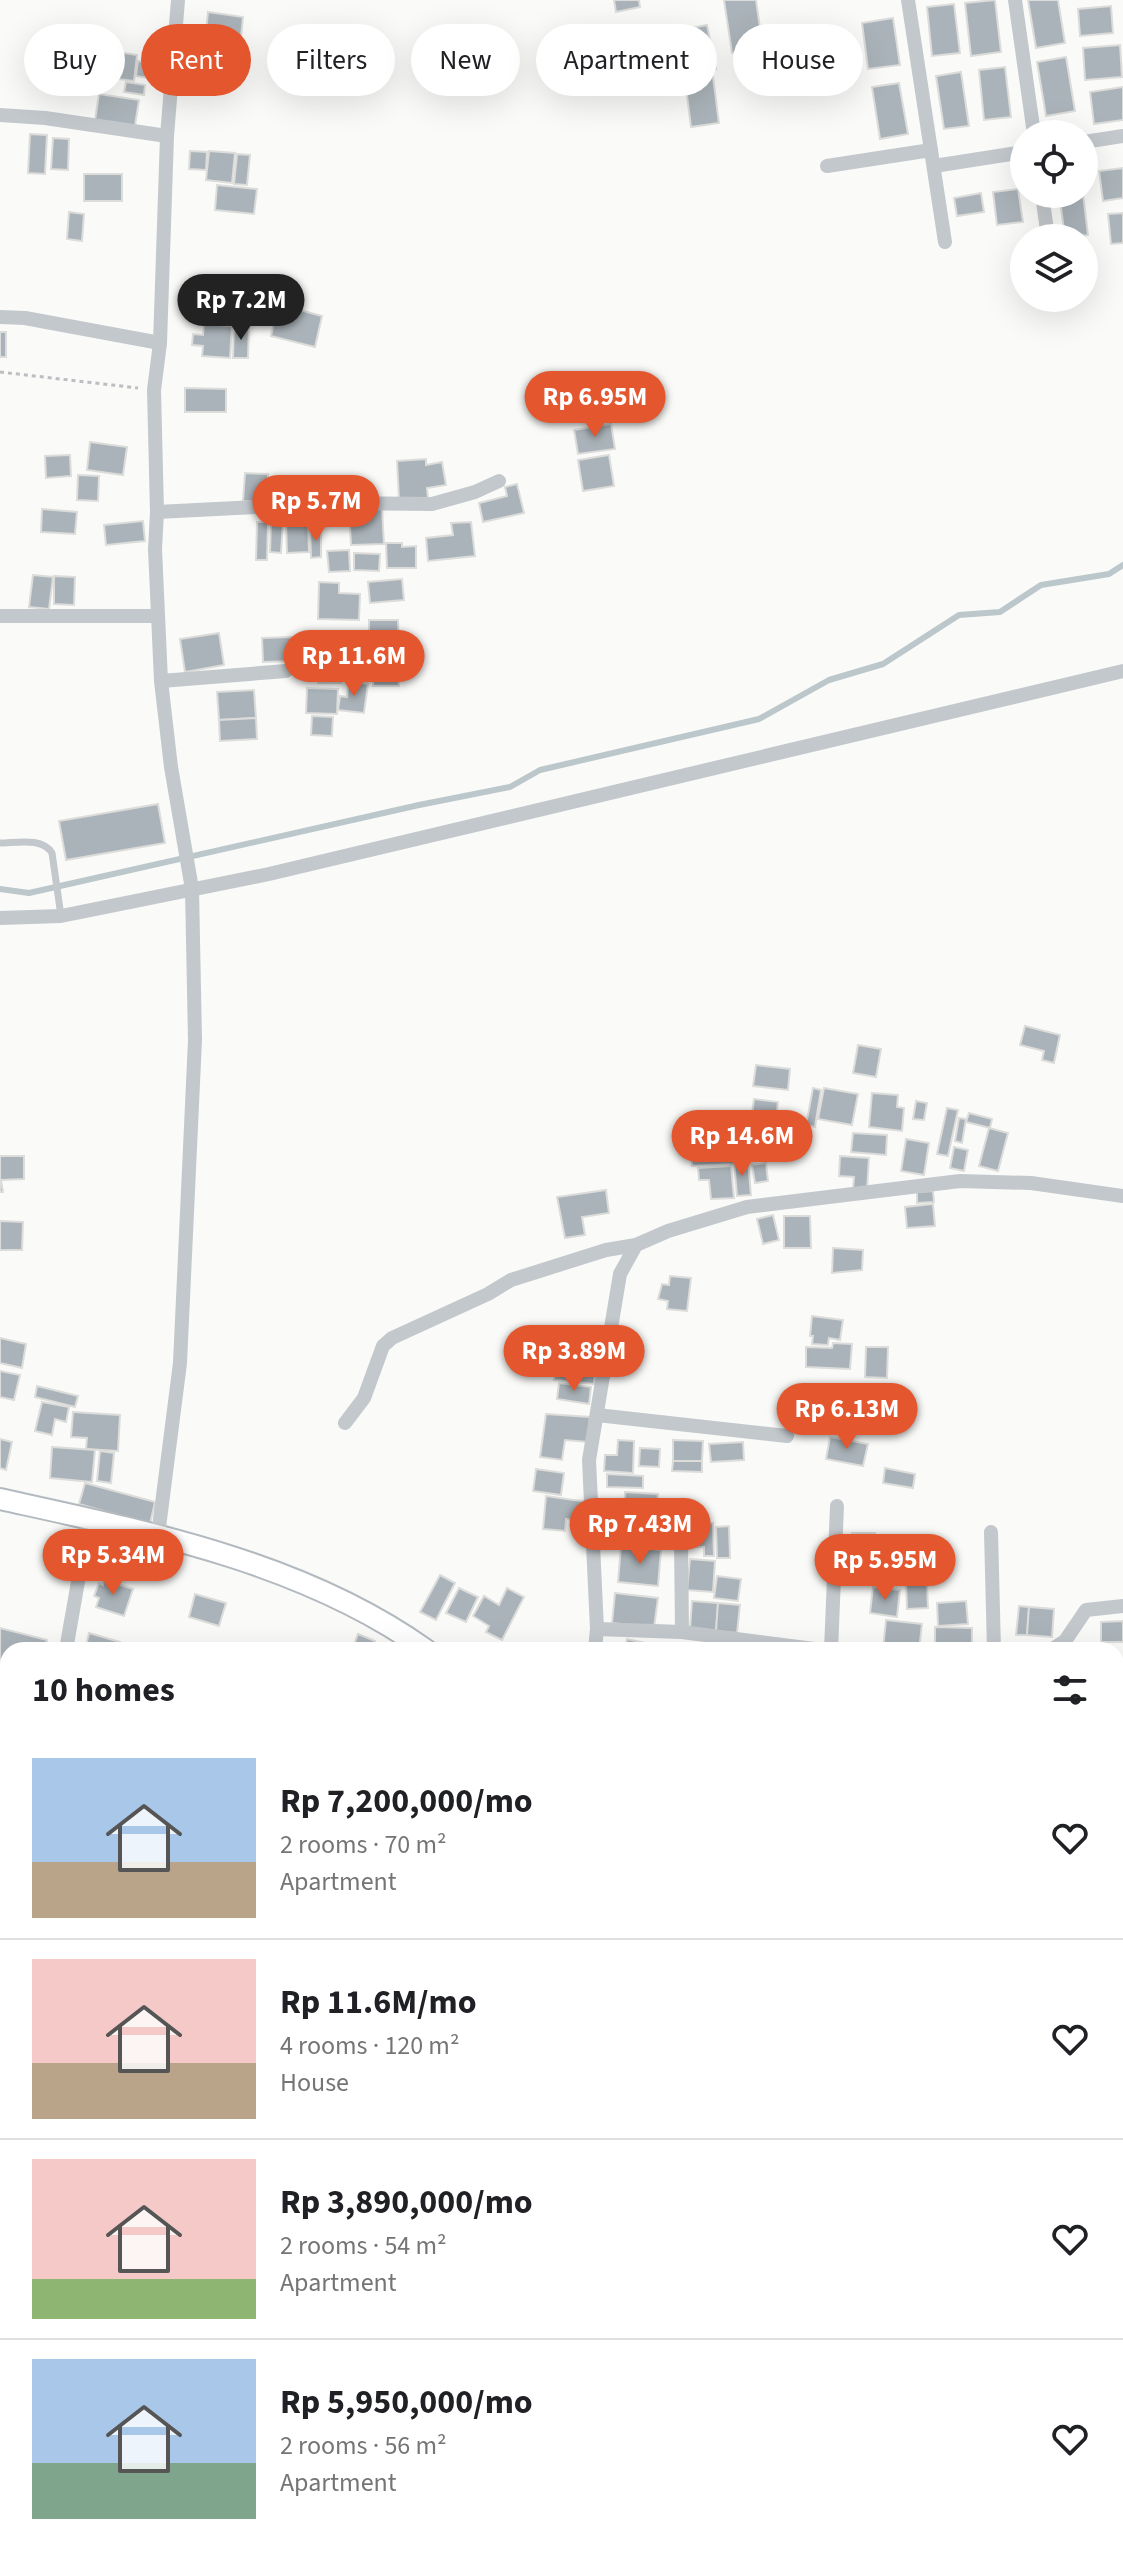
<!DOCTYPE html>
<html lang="en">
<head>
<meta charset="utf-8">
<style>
	:root { --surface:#fff; --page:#f6f6f6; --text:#202124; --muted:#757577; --line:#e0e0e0; --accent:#e4572e }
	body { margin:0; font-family:"Source Sans 3",sans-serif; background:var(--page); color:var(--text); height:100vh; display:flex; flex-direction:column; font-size:30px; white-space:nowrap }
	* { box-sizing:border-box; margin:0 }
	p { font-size:26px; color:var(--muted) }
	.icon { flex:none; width:44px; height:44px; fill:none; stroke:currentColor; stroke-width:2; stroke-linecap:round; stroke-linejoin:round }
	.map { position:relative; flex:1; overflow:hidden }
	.side { position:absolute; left:0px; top:1642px; width:1124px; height:912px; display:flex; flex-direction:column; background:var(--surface); border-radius:24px 24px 0 0; box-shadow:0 8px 32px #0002 }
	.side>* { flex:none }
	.guide { position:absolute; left:24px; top:24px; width:1076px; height:72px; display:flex; gap:16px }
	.buttons { position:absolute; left:1010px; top:120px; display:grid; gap:16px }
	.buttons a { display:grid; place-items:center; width:88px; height:88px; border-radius:50%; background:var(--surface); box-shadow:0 8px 32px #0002; font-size:40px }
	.price { position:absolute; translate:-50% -68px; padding:0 18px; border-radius:28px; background:var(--accent); color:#fff; font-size:26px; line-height:52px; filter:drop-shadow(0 2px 4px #0008) }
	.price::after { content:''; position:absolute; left:50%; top:48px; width:24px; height:18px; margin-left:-12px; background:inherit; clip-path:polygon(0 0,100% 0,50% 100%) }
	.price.on { background:#222; color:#fff }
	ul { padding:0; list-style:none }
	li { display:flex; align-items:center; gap:24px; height:200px; padding:0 32px }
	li+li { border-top:2px solid var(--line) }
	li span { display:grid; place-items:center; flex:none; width:224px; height:160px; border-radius:0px; color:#555 }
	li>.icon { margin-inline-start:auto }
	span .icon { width:96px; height:96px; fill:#fffc; stroke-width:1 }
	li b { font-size:34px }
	h2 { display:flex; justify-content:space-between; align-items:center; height:96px; padding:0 32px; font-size:34px }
	.tag { padding:0 28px; border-radius:36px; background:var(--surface); box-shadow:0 8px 32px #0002; font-size:28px; line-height:72px }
	.tag.on { background:var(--accent); color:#fff }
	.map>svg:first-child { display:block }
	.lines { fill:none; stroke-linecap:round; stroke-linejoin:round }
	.stream { stroke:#bbc7cb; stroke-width:6 }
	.building { fill:#aab3b9; stroke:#dcdcda; stroke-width:2 }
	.secondary-casing { stroke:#b3babf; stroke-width:24 }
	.path { stroke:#bbbfc2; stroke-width:3; stroke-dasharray:4 4; stroke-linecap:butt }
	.service { stroke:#c3c8cc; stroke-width:7 }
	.minor { stroke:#c3c8cc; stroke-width:14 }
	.tertiary { stroke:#c3c8cc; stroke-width:18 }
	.secondary { stroke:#fff; stroke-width:20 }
</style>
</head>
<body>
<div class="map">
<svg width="1123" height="2554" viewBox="0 0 1123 2554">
	<rect width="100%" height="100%" fill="#fafaf8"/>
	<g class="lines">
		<path class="stream" d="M0,889L29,893L419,805L510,787L540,770L759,719L829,680L883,664L959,615L1000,612L1041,585L1109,574L1123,565"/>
	</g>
	<g class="building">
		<path d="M614,0H639L640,7L616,12Z"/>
		<path d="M724,0H756L763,49L732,53Z"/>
		<path d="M995,0L1001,52L971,56L965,3Z"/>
		<path d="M1028,0H1058L1065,43L1036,48Z"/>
		<path d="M954,4L960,53L932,56L927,7Z"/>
		<path d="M1111,6L1113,33L1080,36L1078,9Z"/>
		<path d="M208,12L243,17L240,46L205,42Z"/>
		<path d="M893,18L900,65L868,69L862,23Z"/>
		<path d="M707,25L716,69L689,75L681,30Z"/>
		<path d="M1120,45L1122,77L1085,80L1083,48Z"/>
		<path d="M94,48L137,55L134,81L111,78L110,87L88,83Z"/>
		<path d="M1066,57L1075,111L1046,116L1037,62Z"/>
		<path d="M138,61L166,65L164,81L136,76Z"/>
		<path d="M1005,67L1011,117L984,120L979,70Z"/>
		<path d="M961,72L969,126L944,129L936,76Z"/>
		<path d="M713,77L719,123L691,127L685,80Z"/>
		<path d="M126,82L145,85L144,95L124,92Z"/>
		<path d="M899,83L908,134L880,139L872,87Z"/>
		<path d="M1123,87V120L1094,124L1090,92Z"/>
		<path d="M99,94L139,100L135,126L95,120Z"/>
		<path d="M30,134L47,135L45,174L28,173Z"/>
		<path d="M53,138L69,139L68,170L51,169Z"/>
		<path d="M190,151L207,152L206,170L189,169Z"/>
		<path d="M209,151L235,153L232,183L206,180Z"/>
		<path d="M237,154L250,155L247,185L234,184Z"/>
		<path d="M1123,168V198L1103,201L1099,171Z"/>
		<rect x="84" y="174" width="38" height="27"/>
		<path d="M217,185L257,189L254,214L215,210Z"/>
		<path d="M1018,189L1023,222L997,225L993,192Z"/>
		<path d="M981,193L984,212L957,216L954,198Z"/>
		<path d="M1059,194H1083L1088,235L1065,237Z"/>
		<path d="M69,212L84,214L82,241L67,239Z"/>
		<path d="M1123,213V243L1111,244L1108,214Z"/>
		<path d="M278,304L322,316L315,347L271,336Z"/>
		<path d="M204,324L232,326L230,358L202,356L203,346L192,345L193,334L203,335Z"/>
		<path d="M234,325L249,326L248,358H233Z"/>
		<rect x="0" y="332" width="6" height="25"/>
		<path d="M185,388L226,389V412H185Z"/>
		<path d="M611,424L615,449L578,454L574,430Z"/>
		<path d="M90,442L127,447L123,475L87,470Z"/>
		<path d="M70,455L71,476L46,478L45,456Z"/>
		<path d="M609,455L614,486L583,491L578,460Z"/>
		<path d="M426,459V465L442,462L446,485L427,488L428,499L399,500L397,461Z"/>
		<path d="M245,473L268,474L267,503L243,501Z"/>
		<path d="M78,475L99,476L98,501L77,500Z"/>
		<path d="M517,484L524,513L483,522L479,503L507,496L505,487Z"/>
		<path d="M382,508L384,544L351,545L349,509Z"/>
		<path d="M42,509L77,512L75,534L41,532Z"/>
		<path d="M271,520L283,521L281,553L270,552Z"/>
		<path d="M143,521L145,541L106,545L104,525Z"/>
		<path d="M286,521H308L309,552L287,553Z"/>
		<path d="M257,522H268L267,560H256Z"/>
		<path d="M471,522L475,556L428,561L426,538L453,535L451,523Z"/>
		<path d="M310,529H321V557L311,558Z"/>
		<path d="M386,543H402V547L416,546V568H387Z"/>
		<path d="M349,550L350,571L329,572L327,551Z"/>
		<path d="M354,553L380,554L379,571L354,570Z"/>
		<path d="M33,575L53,577L49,609L29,607Z"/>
		<path d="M54,576L75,577L74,605L54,604Z"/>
		<path d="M402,579L404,600L370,603L368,582Z"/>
		<path d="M319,582L339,583V593L360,594L359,620L318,619Z"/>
		<path d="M369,620H398L399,642H369Z"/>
		<path d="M318,631L349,635L346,656L316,653Z"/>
		<path d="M219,633L224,665L185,672L180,639Z"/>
		<path d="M291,637L293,661L263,662L262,638Z"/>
		<path d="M367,645L396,648L395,665L365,662Z"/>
		<path d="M318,658L342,659L341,683H318Z"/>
		<path d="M374,668L399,669V686H373Z"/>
		<path d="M349,682L368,684L364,713L338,710L340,696L347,697Z"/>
		<path d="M307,688L338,689L337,714L306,713Z"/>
		<path d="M254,690L256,718L219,720L217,692Z"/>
		<path d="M312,716L333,717L332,736L311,735Z"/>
		<path d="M256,718L257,739L220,741L219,720Z"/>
		<path d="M158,804L165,843L66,860L59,821Z"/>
		<path d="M1025,1026L1060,1035L1054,1063L1042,1060L1044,1051L1020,1045Z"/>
		<path d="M858,1045L881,1049L876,1077L853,1073Z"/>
		<path d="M756,1065L790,1069L788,1090L753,1086Z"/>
		<path d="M813,1088L821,1090L815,1127L806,1125Z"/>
		<path d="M824,1088L858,1094L852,1125L818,1119Z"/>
		<path d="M872,1093L898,1095L897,1107L904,1108L902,1131L869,1127Z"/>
		<path d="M754,1099L778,1102L775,1130L750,1127Z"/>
		<path d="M916,1101L927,1103L924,1120L913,1119Z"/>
		<path d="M947,1108L958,1110L948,1156L937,1154Z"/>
		<path d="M969,1113L992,1119L990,1128L966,1122Z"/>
		<path d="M959,1118L966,1119L962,1143L955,1141Z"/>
		<path d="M989,1128L1008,1133L998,1171L979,1166Z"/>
		<path d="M853,1133L887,1135L886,1155L851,1152Z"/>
		<path d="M906,1139L929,1143L924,1175L901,1171Z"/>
		<path d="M954,1147L968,1150L964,1171L950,1168Z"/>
		<path d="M733,1148L734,1164L692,1166L691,1150Z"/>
		<path d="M0,1156H24V1179L1,1180L3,1192H0Z"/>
		<path d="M840,1156L869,1158L867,1190L853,1189L854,1177L839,1176Z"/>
		<path d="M748,1160L751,1195L737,1196L734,1161Z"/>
		<path d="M766,1163L768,1181L755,1183L752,1165Z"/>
		<path d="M731,1166L734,1198L711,1199L709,1180H699L698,1168Z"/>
		<path d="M606,1190L609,1213L582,1217L585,1235L565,1238L557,1197Z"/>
		<path d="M933,1191L934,1202L917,1203V1192Z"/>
		<path d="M933,1204L935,1226L907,1228L905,1207Z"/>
		<path d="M773,1215L779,1240L763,1244L757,1219Z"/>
		<path d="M784,1216H810L811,1248H784Z"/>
		<path d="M0,1221L23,1222L22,1250H0Z"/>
		<path d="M833,1248L863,1250L862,1270L832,1273Z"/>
		<path d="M670,1276L691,1278L687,1311L667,1309L668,1301L658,1299L662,1284L669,1285Z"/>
		<path d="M812,1316L843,1320L840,1340L829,1338L828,1345L812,1344L813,1336H810Z"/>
		<path d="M0,1338L26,1344L22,1368L0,1363Z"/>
		<path d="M833,1343L852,1344L850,1369L806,1367V1347L832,1348Z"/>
		<path d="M866,1347H888L887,1378L865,1377Z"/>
		<path d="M557,1353L596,1357L594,1384L554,1380Z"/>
		<path d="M0,1371L20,1375L14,1400L0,1397Z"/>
		<path d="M559,1383L591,1387L589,1404L557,1399Z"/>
		<path d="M37,1386L78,1396L75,1407L35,1397Z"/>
		<path d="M42,1402L69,1407L66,1422L55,1419L52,1435L35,1431Z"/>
		<path d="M73,1412L120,1415L118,1451L86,1449L87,1438L71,1437Z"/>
		<path d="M546,1414L590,1417L588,1442L565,1440L562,1460L540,1457Z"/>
		<path d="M830,1437L868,1444L863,1466L826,1459Z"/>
		<path d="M0,1439L12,1442L6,1470L0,1468Z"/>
		<path d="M618,1440L634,1441L633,1473L604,1471L605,1455H617Z"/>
		<path d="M673,1440L703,1441L702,1461H673Z"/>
		<path d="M743,1442L744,1460L711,1462L709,1444Z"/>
		<path d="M52,1447L95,1450L92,1482L50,1478Z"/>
		<path d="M640,1448L660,1449L659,1467L639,1466Z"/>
		<path d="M100,1451L114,1453L111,1483L97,1481Z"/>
		<path d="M673,1461H702V1472L672,1471Z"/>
		<path d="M885,1468L915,1474L913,1488L883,1483Z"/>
		<path d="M536,1469L564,1473L561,1495L533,1491Z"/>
		<path d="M607,1474L643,1476V1488L607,1487Z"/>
		<path d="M85,1483L155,1502L150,1524L79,1504Z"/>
		<path d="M625,1492L658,1494L657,1521L624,1519Z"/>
		<path d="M546,1496L588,1502L585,1522L566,1519L565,1531L543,1529Z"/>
		<path d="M685,1523H713L714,1556H704V1547H685Z"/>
		<path d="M729,1526L730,1558H717L716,1527Z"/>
		<path d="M852,1533H875L876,1566H853Z"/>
		<path d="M119,1544L143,1550L138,1575L114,1569Z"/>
		<path d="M621,1546L661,1550L658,1586L618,1582Z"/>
		<path d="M690,1559L715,1561L713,1592L687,1590Z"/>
		<path d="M440,1575L455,1583L436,1620L420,1612Z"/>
		<path d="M717,1576L741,1579L738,1601L714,1598Z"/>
		<path d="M104,1580L133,1589L124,1616L96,1607L99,1598L94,1596L99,1583L103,1585Z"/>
		<path d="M906,1582H927L928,1608L907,1609Z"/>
		<path d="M873,1587L900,1590L897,1617L870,1613Z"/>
		<path d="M459,1588L478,1597L466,1622L446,1613Z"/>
		<path d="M507,1588L524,1597L502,1640L486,1632L489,1626L473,1616L484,1596L499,1605Z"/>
		<path d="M615,1593L658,1598L654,1628L612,1623Z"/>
		<path d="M195,1594L226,1603L219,1626L189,1617Z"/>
		<path d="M692,1601L718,1603L716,1631L690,1629Z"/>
		<path d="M966,1601L968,1624L938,1626L937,1603Z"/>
		<path d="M718,1603L740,1605L737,1633L716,1631Z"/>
		<path d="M1019,1606L1029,1607L1027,1635H1016Z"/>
		<path d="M1029,1607L1054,1609L1052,1637L1027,1635Z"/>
		<path d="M886,1620L922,1624L919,1650H883Z"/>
		<path d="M1123,1621V1642H1101V1622Z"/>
		<path d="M935,1627L972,1628V1650H935Z"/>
		<path d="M0,1628L47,1640L45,1650H8V1660L0,1658Z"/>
		<path d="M89,1633L120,1642L118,1650H85Z"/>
		<path d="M358,1634L375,1641L372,1650H352Z"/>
		<path d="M627,1639L650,1644L649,1650H625Z"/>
		<rect x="1116" y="1911" width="7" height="36"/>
		<path d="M1116,1979L1123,1982V2005L1116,2002Z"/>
		<path d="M1116,2007L1123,2009V2033L1116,2031Z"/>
		<path d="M1116,2281L1123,2285V2311L1116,2308Z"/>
		<path d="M1,2434L8,2446V2460L0,2464Z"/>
		<path d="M8,2502V2537L0,2541V2507Z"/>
		<path d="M1047,2546L1084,2550V2554H1046Z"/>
	</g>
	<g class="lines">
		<defs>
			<g id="secondary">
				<path d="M0,1499C145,1531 303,1562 426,1650"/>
				<path d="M1116,2228L1123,2234"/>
			</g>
		</defs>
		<use href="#secondary" class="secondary-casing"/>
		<g class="path">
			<path d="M0,372L138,388"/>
			<path d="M0,1698L8,1699"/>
		</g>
		<path class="service" d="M0,843C16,843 42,837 52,853L61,916"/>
		<g class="minor">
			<path d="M908,0L945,242"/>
			<path d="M1015,0L1034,134"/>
			<path d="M0,115L45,118L167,136"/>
			<path d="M1084,142L1123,136"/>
			<path d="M827,166L931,150"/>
			<path d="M934,166L1024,152"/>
			<path d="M1042,194L1048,238"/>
			<path d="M0,317L25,318L160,343"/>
			<path d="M157,512L337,503L432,504L475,492L499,481"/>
			<path d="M0,616H157"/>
			<path d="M161,681L286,671"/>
			<path d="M0,918L61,916L269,874L1123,671"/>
			<path d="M597,1415L787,1436"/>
			<path d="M345,1423L364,1398L383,1346L392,1338L488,1294L511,1280L606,1250L636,1245"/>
			<path d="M594,1521L673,1523L679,1529L681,1539L682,1632"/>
			<path d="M991,1532L994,1650"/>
			<path d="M158,1535L180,1363L195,1040L192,889L171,767L161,681L155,549L157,512L154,390L160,343L167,136L178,0"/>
			<path d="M597,1629L682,1632L822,1650"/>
			<path d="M66,1650L89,1519"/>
			<path d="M595,1650L597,1629L589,1460L620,1274L636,1245L668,1231L747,1207L960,1181L1031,1183L1123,1196"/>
			<path d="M831,1650L837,1506"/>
			<path d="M1051,1650L1065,1641L1086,1610L1123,1606"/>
			<path d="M0,1846L8,1861"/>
			<path d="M0,2027L8,2041"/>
			<path d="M0,2382L8,2395"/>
			<path d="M0,2492L8,2488"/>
			<path d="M308,2546L312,2554"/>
			<path d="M456,2546L461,2554"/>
			<path d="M68,2554L82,2546"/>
			<path d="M1033,2554L1034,2546"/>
		</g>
		<g class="tertiary">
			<path d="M0,2199L8,2194"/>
			<path d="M0,2257L8,2262"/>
			<path d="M199,2546L203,2554"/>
		</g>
		<use href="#secondary" class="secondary"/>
	</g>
</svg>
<div class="buttons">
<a><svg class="icon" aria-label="locate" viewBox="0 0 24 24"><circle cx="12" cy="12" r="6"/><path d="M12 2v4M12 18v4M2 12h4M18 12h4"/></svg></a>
<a><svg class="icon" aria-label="layers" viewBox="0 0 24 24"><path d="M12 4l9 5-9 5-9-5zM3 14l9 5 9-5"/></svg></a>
</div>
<b class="price on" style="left:241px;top:342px">Rp 7.2M</b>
<b class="price" style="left:595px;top:439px">Rp 6.95M</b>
<b class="price" style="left:316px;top:543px">Rp 5.7M</b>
<b class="price" style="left:354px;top:698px">Rp 11.6M</b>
<b class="price" style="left:742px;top:1178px">Rp 14.6M</b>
<b class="price" style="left:574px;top:1393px">Rp 3.89M</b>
<b class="price" style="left:847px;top:1451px">Rp 6.13M</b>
<b class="price" style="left:640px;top:1566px">Rp 7.43M</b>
<b class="price" style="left:113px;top:1597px">Rp 5.34M</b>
<b class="price" style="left:885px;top:1602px">Rp 5.95M</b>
<div class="guide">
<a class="tag">Buy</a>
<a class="tag on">Rent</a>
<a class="tag">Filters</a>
<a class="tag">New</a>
<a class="tag">Apartment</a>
<a class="tag">House</a>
</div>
<section class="side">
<h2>10 homes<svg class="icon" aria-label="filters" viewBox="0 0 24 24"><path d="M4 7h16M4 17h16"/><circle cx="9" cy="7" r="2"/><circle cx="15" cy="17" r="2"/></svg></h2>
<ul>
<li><span style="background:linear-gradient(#a9c7e8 65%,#b9a48a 0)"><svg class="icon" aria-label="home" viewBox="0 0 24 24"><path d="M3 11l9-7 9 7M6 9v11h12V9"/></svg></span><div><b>Rp 7,200,000/mo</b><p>2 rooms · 70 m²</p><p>Apartment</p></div><svg class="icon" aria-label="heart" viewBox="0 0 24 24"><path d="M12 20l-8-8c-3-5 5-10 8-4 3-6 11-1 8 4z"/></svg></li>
<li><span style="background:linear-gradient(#f6c9c9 65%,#b9a48a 0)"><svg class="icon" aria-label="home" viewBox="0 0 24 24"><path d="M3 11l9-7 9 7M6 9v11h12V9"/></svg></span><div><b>Rp 11.6M/mo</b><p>4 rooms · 120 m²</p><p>House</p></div><svg class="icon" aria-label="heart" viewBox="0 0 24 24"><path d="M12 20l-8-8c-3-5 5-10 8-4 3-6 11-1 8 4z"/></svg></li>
<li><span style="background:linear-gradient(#f6c9c9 75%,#8fb573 0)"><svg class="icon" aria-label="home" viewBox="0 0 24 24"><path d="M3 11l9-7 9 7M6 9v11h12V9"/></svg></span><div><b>Rp 3,890,000/mo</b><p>2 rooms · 54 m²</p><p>Apartment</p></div><svg class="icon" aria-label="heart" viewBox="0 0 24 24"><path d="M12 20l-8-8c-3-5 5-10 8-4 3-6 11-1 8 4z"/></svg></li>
<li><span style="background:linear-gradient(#a9c7e8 65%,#7fa58c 0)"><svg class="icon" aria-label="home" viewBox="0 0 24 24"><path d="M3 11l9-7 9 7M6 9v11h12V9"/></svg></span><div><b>Rp 5,950,000/mo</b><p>2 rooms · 56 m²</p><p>Apartment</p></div><svg class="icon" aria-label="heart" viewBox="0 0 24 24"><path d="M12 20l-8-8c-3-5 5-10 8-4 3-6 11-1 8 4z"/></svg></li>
</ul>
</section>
</div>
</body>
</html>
